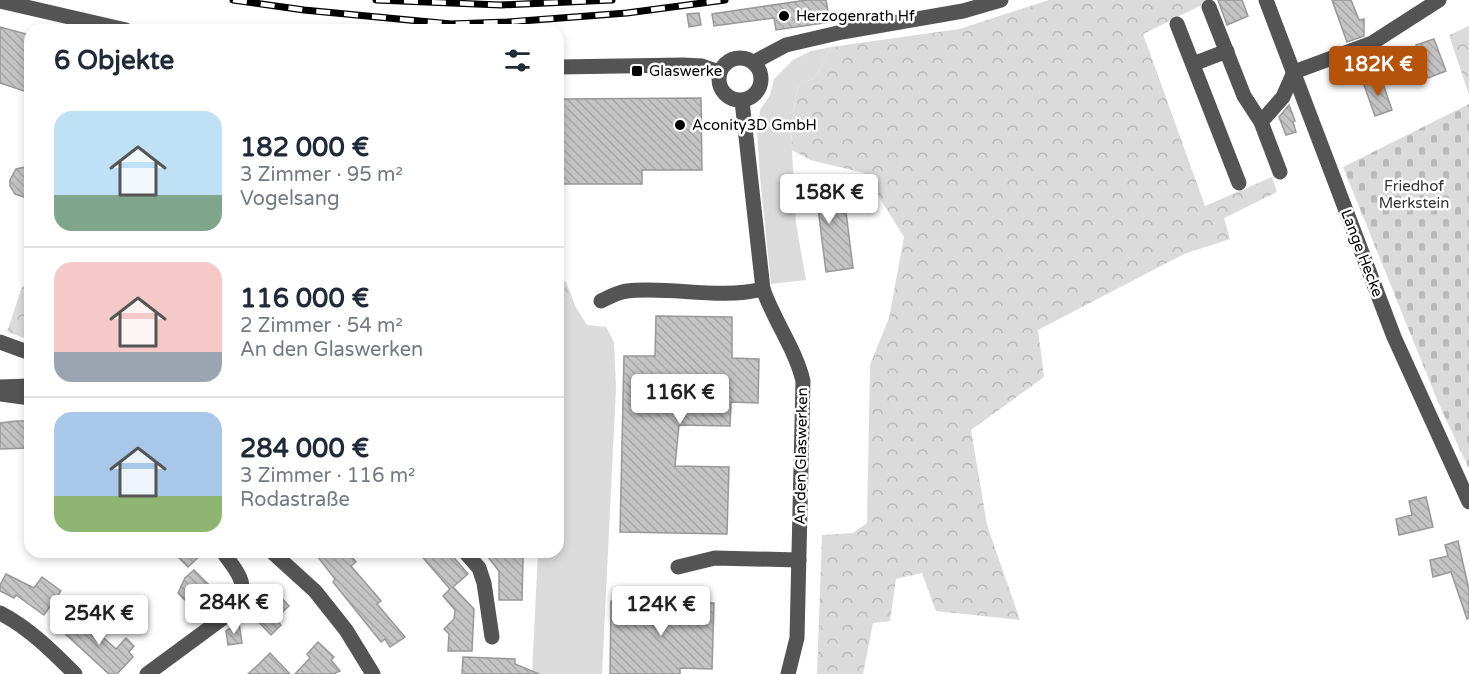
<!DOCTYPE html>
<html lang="de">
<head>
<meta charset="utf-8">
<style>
	:root { --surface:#fff; --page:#f2f2f3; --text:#1f2937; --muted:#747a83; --line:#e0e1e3; --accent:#b45309 }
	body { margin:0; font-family:"Varela Round",sans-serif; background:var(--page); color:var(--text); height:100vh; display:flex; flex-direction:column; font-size:22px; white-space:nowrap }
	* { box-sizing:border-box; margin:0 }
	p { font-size:20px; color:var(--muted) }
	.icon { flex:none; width:33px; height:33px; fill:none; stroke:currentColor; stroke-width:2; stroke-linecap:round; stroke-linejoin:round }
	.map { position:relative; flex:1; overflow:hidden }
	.side { position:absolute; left:24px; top:24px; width:540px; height:534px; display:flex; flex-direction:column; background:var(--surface); border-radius:18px; box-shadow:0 3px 9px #0003 }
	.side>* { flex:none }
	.price { position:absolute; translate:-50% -51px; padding:0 14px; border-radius:6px; background:#fff; color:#222; font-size:20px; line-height:39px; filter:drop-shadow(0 2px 3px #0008) }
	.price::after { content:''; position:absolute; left:50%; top:36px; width:18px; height:14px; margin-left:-9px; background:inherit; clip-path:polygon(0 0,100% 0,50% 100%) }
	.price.on { background:var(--accent); color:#fff }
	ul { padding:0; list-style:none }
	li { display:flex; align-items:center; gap:18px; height:150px; padding:0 30px }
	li+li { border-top:2px solid var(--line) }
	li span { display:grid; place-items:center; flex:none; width:168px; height:120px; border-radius:18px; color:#555 }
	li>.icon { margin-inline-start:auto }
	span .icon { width:72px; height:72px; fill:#fffc; stroke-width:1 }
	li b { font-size:26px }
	h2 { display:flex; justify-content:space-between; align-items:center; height:72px; padding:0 30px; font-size:26px }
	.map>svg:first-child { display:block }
	.green { fill:#dbdbdb }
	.forest { fill:url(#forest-crowns) }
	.cemetery { fill:url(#cemetery-stones) }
	.building { fill:url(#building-back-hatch); stroke:#989898; stroke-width:1.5 }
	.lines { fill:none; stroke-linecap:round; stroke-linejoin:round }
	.minor { stroke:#545454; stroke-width:15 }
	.rail-casing { stroke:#000; stroke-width:7 }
	.rail { stroke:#fff; stroke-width:4.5; stroke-dasharray:14; stroke-linecap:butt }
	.poi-dot { fill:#000; stroke:#fff; stroke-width:2 }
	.labels { text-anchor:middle; stroke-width:5; stroke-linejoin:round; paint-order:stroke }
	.poi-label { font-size:15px; fill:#000; stroke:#fff; text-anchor:start }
	.park-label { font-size:15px; fill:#323232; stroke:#fff }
	.street-label { font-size:15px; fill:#000; stroke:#fff }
</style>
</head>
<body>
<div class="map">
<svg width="1469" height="674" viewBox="0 0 1469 674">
	<defs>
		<pattern id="forest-crowns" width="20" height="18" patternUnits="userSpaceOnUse" patternTransform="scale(1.5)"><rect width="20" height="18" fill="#dbdbdb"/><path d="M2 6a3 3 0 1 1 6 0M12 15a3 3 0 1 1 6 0" fill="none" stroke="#bababa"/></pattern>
		<pattern id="cemetery-stones" width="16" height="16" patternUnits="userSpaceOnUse" patternTransform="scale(1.5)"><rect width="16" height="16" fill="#dbdbdb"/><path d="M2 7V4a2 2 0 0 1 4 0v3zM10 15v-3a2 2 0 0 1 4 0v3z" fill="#bababa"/></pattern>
		<pattern id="building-back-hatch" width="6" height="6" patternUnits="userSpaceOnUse" patternTransform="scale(1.5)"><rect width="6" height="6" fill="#c4c4c4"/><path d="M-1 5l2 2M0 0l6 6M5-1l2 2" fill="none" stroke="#a7a7a7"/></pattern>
	</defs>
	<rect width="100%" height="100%" fill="#fff"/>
	<g class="green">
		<path d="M831,47C820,66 822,78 798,85L791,126L792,150L796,223L806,280L771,284L760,177L757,131L760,110L770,95L774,79L793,60L811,51Z"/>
		<path d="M572,297L575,306L587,325L606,327L614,342L616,388L602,674H532L538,552H558V304Z"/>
	</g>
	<g class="forest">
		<path d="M1049,0H1212L1143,34L1205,206L1272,177L1277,192L1224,218L1230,239L1184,254L1038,330L1044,377L971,430L987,525L1020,620L936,611L922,573L896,579L890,621L873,623L863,674H817L822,535L853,533L867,523L870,365L889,318L904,237L864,173L810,160L792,150L791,126L798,85C823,77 819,67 831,47L959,29Z"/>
		<path d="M1469,26V95L1449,35Z"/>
		<path d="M558,274L566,282L572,297L558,304Z"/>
		<path d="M30,281V340L7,332L22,287Z"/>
	</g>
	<path class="cemetery" d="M1469,104V469L1438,402L1343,167Z"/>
	<g class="building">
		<path d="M807,0H826L830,22L776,30L774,18L714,26L712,14Z"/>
		<path d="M1218,0H1242L1248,16L1227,25Z"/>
		<path d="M1332,0H1351L1359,20L1364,19V36L1347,42Z"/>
		<path d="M699,13L701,25L689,27L687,14Z"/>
		<path d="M0,27L30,35V93L0,83Z"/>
		<path d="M1434,39L1446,71L1428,78L1416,45Z"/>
		<path d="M1381,78L1392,110L1375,116L1364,85Z"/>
		<path d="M701,98L702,170H642V184H558V99Z"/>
		<path d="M1289,105L1295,121L1293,122L1296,132L1286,135L1279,117Z"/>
		<path d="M30,166V199L15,194L10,186V180L16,169Z"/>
		<path d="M830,183L832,206L845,204L853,268L826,272L818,208L810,209L809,202L797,204L795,186Z"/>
		<path d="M656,316L732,317V358L759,359L758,403L731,402L730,426L679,425L675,466L729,467L727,534L620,532L624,356H655Z"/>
		<path d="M16,421H30V448L0,449V423Z"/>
		<path d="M1426,497L1433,527L1399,535L1396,519L1412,515L1409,501Z"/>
		<path d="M1458,541L1469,590V618L1467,619L1451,572L1433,577L1430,560L1448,556L1445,545Z"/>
		<path d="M173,552H204L188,567Z"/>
		<path d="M314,552H348L356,562L351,566L381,601L377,604L405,637L390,647L385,639L381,642L333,582L335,579Z"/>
		<path d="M418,552H449L468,574L453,587L474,609L472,651H448L449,634L444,629L454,619L455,610L443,596L450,589Z"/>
		<path d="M484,552H517L523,559L522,600H499V571Z"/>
		<path d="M194,570L220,596L206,610L193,597L187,602L178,593L185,578Z"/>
		<path d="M6,574L34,588L42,577L61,591L44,615L16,595L14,598L0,591V585Z"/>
		<path d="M276,592L289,606L275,619L281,625L271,635L252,615Z"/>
		<path d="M611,601L714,603L712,669L680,668V674H610Z"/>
		<path d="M78,615L116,649L126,638L134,646L129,652L133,657L117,674H109L62,631Z"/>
		<path d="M239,623L242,643L228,645L226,631Z"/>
		<path d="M318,642L334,657L331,660L340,671L333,674H295L310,658L307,654Z"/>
		<path d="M270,653L290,674H248L258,665Z"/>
		<path d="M463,657L515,659V664L539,674H462Z"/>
	</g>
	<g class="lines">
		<g class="minor">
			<path d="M1266,0L1394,337L1469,502"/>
			<path d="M0,1L126,30"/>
			<path d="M1209,7L1244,96L1261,122L1280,172"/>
			<path d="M1177,24L1239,183"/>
			<circle cx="740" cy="79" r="21"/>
			<path d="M754,62L786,45L799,42L842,32L963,11L1001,0"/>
			<path d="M1193,64L1227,51"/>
			<path d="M558,67L683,65L702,66L719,72"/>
			<path d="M742,101L763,289C774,321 795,348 803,381L797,638L788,674"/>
			<path d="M1261,122L1283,97L1294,72L1372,43L1439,0"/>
			<path d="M601,301C609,297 618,292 627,291C673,286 717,300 763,289"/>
			<path d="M0,342L30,353"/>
			<path d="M0,387L30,386"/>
			<path d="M0,394L30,398"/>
			<path d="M272,552L315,591L346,630L373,674"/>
			<path d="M465,552L479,568L484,583L492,637"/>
			<path d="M678,567L715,558L799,560"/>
			<path d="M0,613C29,628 52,651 75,674"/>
			<path d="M147,674L238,607C248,580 238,574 223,552"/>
		</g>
		<defs>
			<g id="rail">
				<path d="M233,0L304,10L451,24L507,22L627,13L725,0"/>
				<path d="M376,0L501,5L612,0"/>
			</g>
		</defs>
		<use href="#rail" class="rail-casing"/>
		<use href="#rail" class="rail"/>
	</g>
	<g class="poi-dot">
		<circle cx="784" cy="16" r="6"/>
		<rect x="631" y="65" width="12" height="12" rx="3"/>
		<circle cx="680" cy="125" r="6"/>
	</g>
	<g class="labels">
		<g class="poi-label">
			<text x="796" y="21">Herzogenrath Hf</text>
			<text x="649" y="76">Glaswerke</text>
			<text x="692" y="130">Aconity3D GmbH</text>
		</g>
		<g class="park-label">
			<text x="1414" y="191">Friedhof<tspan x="1414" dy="17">Merkstein</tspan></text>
		</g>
		<g class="street-label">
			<text transform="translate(1362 253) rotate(69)" y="5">Lange Hecke</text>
			<text transform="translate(801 456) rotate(-89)" y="5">An den Glaswerken</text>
		</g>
	</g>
</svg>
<b class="price on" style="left:1378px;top:97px">182K €</b>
<b class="price" style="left:829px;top:225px">158K €</b>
<b class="price" style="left:680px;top:425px">116K €</b>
<b class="price" style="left:234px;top:635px">284K €</b>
<b class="price" style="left:661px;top:637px">124K €</b>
<b class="price" style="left:99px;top:646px">254K €</b>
<section class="side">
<h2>6 Objekte<svg class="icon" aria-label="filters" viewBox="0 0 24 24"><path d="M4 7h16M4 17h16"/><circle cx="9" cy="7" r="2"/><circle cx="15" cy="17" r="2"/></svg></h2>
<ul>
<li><span style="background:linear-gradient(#bfe0f5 70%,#7fa58c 0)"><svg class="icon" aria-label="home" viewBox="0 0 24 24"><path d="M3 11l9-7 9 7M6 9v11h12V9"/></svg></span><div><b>182 000 €</b><p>3 Zimmer · 95 m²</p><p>Vogelsang</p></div></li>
<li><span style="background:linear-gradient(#f6c9c9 75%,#9aa5b1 0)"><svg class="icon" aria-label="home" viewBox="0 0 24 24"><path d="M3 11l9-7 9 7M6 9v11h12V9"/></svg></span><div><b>116 000 €</b><p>2 Zimmer · 54 m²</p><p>An den Glaswerken</p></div></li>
<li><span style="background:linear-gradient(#a9c7e8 70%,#8fb573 0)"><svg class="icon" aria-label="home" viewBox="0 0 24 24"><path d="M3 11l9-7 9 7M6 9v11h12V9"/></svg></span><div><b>284 000 €</b><p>3 Zimmer · 116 m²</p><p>Rodastraße</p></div></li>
</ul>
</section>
</div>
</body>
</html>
